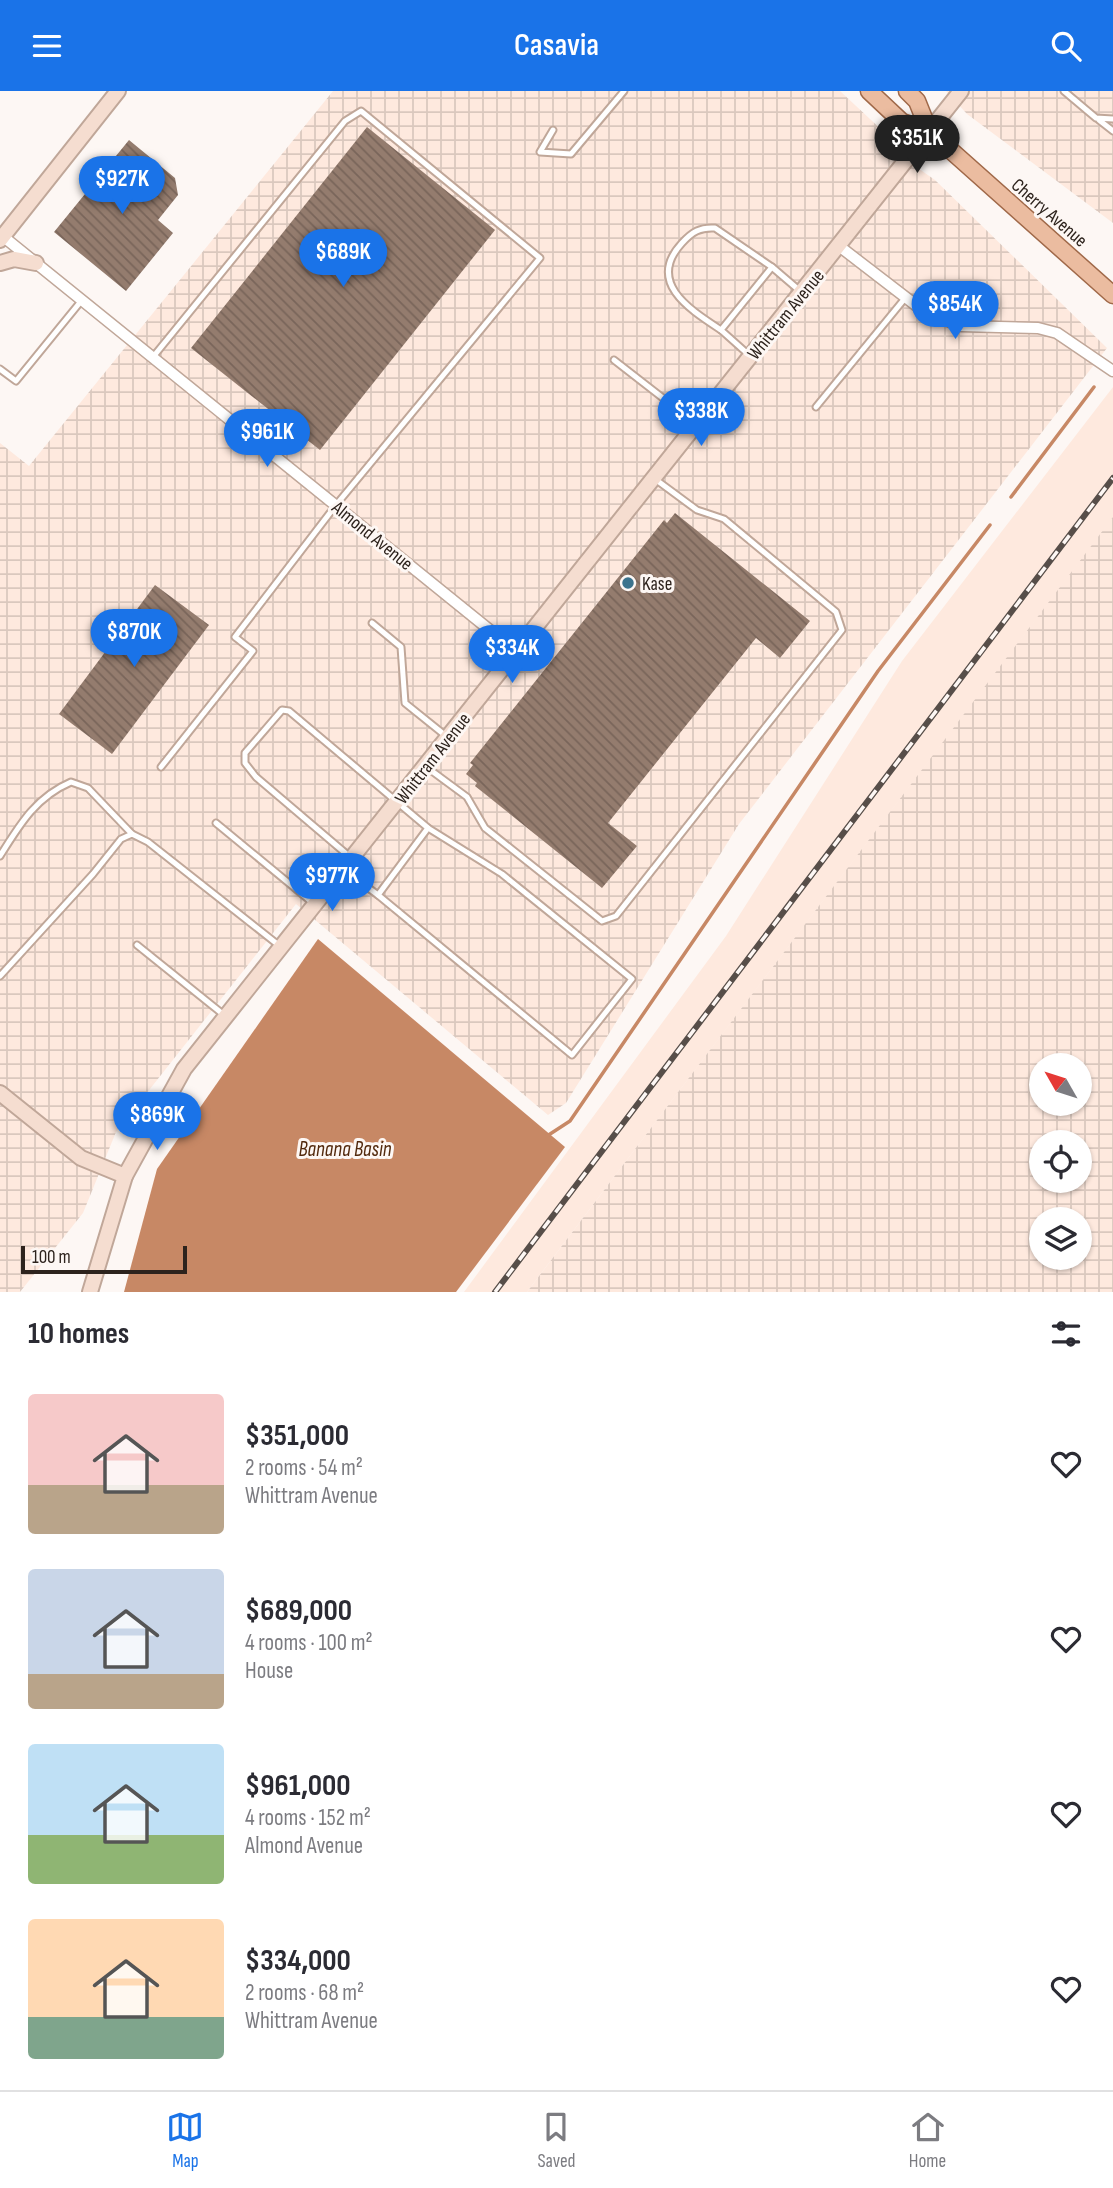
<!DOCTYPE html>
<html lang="en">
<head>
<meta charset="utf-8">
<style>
	:root { --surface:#fff; --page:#f7f7f7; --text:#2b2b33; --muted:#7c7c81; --line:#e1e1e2; --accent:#1a73e8 }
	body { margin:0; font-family:"Sofia Sans Condensed",sans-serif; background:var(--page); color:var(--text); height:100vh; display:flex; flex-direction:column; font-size:26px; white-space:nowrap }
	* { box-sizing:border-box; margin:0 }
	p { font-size:23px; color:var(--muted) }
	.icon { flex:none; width:38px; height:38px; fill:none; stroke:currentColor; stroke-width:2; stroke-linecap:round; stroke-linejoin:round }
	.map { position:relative; height:1201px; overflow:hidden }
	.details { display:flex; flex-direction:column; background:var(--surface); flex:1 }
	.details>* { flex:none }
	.needle { width:46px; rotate:309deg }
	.buttons { position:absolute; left:1029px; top:962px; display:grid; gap:14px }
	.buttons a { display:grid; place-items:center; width:63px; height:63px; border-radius:50%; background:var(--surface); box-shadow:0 2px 5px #0004; font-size:35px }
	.scale { position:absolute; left:21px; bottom:18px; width:166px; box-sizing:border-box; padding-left:7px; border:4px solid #2d231d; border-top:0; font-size:19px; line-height:24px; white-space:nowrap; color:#2d231d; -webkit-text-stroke:5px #fdf7f4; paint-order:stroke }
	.price { position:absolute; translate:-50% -60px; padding:0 16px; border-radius:24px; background:var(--accent); color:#fff; font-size:23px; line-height:46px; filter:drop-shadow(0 2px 4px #0008) }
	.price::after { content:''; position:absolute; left:50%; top:42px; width:21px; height:16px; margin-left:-10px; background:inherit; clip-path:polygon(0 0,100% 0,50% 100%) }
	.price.active { background:#222; color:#fff }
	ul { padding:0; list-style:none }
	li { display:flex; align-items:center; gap:21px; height:175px; padding:0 28px }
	li span { display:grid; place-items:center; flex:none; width:196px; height:140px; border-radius:7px; color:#555 }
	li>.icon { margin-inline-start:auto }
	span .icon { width:84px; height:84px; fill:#fffc; stroke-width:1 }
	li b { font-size:30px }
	h2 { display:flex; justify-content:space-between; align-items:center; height:84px; padding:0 28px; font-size:30px }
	header { display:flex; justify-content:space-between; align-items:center; height:91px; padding:0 28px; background:var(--accent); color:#fff; font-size:32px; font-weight:600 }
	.tabs { display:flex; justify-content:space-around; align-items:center; height:98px; border-top:2px solid var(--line); background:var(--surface); font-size:19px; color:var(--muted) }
	.tabs a { display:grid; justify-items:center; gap:4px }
	.tabs .active { color:var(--accent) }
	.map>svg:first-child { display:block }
	.built { fill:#fee9de }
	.industrial { fill:url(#industrial-grid); fill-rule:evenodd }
	.water { fill:#c78865 }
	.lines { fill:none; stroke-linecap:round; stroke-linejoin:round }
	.stream { stroke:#c78865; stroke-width:3.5 }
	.building { fill:url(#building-back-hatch) }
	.lane-casing { stroke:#c0a799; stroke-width:9 }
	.street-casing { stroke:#c0a799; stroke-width:13 }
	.secondary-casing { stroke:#c0a799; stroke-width:18 }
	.primary-casing { stroke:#a06949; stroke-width:19 }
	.lane { stroke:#fff; stroke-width:5 }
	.street { stroke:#fff; stroke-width:10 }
	.secondary { stroke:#f5ddd0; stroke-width:14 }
	.primary { stroke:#ebbca0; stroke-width:16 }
	.rail-casing { stroke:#574e49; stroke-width:6 }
	.rail { stroke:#fdf7f4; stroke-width:3.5; stroke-dasharray:10; stroke-linecap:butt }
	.poi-dot { fill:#3b738d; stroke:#fdf7f4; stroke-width:2.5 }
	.labels { text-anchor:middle; stroke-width:6; stroke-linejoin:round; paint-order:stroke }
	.street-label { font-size:19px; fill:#2d231d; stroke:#fdf7f4 }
	.poi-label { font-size:19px; fill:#2d231d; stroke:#fdf7f4; text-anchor:start }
	.water-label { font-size:21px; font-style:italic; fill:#532a0e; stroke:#fdf7f4 }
</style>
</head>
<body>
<header><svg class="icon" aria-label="menu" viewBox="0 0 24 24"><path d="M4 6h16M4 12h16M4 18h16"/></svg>Casavia<svg class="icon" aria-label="search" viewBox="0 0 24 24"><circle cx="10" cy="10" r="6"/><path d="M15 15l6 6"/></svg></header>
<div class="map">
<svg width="1113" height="1201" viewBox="0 0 1113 1201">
	<defs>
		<pattern id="industrial-grid" width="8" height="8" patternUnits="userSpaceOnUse" patternTransform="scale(1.75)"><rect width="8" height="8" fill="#fee9de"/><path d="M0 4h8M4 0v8" fill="none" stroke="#dac8be"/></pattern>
		<pattern id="building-back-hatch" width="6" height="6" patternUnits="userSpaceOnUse" patternTransform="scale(1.75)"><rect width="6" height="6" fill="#947c6e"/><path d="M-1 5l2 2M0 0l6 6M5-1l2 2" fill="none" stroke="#79655a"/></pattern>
	</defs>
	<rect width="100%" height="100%" fill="#fdf7f4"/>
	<path class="built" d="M1113,296V427L527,1201H464L726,845L902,570Z"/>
	<g class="industrial">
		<path d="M333,0H840L885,42V54L935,89L1107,257L739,733L566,1012L548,1024L296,813L116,1041L83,1122L20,1201H0V352L29,375Z"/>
		<path d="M946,0H1113V132L967,23Z"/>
		<path d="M1113,426V1201H527L812,824ZM1041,975H1080V1013H1041ZM1041,1052H1080V1090H1041ZM1041,1129H1080V1167H1041Z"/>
	</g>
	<path class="water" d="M318,848L565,1056L456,1201H124L157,1078Z"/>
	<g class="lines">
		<g class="stream">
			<path d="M1011,406L1094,296"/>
			<path d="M547,1045L570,1030L878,580L990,434"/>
		</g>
	</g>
	<g class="building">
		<path d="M367,36L495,139L320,359L191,257Z"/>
		<path d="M129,49L175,87L178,104L158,129L173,142L126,200L54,141Z"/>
		<path d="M675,422L810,530L780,567L756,547L608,732L637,755L602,797L475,695L477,692L466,683L473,674L470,672L664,429L667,432Z"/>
		<path d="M155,494L209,534L112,663L59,623Z"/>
	</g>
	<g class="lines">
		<defs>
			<g id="lane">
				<path d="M1064,0L1096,27L1113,28"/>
				<path d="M1099,29L1113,40"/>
				<path d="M553,39L540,61L571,63L624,0"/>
				<path d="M721,239C689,218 646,191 682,152C692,141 700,136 715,137L772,176"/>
				<path d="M749,264L721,239L772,176L800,200"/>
				<path d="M153,266L345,30L361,20L540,167L336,414L235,546L253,560L161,676"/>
				<path d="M614,269L695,332"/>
				<path d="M0,278L16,290L82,209"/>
				<path d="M816,316L906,206"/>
				<path d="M372,532L401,556L405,612L446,645"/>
				<path d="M425,675L467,706L485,737L602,830L616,825L842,539L836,521L724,428L697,419L655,388"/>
				<path d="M216,732L313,812"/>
				<path d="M0,765C20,733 36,706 71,691L88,697L132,743"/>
				<path d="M344,779L378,804L428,737L289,620L282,619L245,662V672L256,686L350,766"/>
				<path d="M378,804L572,964L632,888L502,783L428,737"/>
				<path d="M137,854L224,924"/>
				<path d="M0,885L93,783L121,748L132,743L148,751L281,856"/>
			</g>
			<g id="street">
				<path d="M0,143L517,561"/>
				<path d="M839,155L926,222L961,235L1038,237L1057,242L1113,280"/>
			</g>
			<g id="secondary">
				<path d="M0,149L118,0"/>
				<path d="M0,172L14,168L36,172"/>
				<path d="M0,1002L81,1067L125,1085"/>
				<path d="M90,1201L125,1085L184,978L961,0"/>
			</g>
			<g id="primary">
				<path d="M869,0L902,31L929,40L1113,204"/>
				<path d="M907,0L917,10L929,40"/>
			</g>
		</defs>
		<use href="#lane" class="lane-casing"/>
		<use href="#street" class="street-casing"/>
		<use href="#secondary" class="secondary-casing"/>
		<use href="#primary" class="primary-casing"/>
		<use href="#lane" class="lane"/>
		<use href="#street" class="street"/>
		<use href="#secondary" class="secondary"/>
		<use href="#primary" class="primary"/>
		<defs>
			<path id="rail" d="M495,1201L1113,387"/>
		</defs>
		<use href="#rail" class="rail-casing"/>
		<use href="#rail" class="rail"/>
	</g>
	<circle class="poi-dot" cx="628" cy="492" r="7"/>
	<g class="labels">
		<g class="street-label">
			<text transform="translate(1050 121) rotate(41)" y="7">Cherry Avenue</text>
			<text transform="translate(785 223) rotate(-51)" y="7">Whittram Avenue</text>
			<text transform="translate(373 444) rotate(39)" y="7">Almond Avenue</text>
			<text transform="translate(432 667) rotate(-52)" y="7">Whittram Avenue</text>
		</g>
		<g class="poi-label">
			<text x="642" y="499">Kase</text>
		</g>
		<g class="water-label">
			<text x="345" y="1065">Banana Basin</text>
		</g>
	</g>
</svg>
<div class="buttons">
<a><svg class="needle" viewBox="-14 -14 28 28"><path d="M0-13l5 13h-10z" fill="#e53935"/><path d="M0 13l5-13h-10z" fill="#7c7c81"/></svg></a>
<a><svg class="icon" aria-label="locate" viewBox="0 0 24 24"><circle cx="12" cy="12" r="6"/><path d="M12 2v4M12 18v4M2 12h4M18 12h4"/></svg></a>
<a><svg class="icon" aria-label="layers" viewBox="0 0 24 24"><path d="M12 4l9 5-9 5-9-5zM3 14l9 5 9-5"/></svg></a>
</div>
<div class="scale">100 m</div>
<b class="price active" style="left:917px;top:84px">$351K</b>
<b class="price" style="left:122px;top:125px">$927K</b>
<b class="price" style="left:343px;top:198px">$689K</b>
<b class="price" style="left:955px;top:250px">$854K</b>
<b class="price" style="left:701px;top:357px">$338K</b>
<b class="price" style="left:267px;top:378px">$961K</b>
<b class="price" style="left:134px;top:578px">$870K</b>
<b class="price" style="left:512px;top:594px">$334K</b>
<b class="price" style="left:332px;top:822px">$977K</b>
<b class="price" style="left:157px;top:1061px">$869K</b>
</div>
<section class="details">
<h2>10 homes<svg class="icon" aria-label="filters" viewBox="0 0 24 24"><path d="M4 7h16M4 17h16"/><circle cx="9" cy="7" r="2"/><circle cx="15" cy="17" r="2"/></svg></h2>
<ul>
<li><span style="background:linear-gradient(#f6c9c9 65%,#b9a48a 0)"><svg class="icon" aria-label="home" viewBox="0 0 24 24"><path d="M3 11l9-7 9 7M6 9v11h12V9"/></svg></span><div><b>$351,000</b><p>2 rooms · 54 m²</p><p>Whittram Avenue</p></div><svg class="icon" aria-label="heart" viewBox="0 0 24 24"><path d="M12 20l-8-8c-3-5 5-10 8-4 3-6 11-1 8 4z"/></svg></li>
<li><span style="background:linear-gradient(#c9d6e8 75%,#b9a48a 0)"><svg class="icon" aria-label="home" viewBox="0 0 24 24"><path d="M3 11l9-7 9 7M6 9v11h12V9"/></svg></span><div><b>$689,000</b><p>4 rooms · 100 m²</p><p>House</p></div><svg class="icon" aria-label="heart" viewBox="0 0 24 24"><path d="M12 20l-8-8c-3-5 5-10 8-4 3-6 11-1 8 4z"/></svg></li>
<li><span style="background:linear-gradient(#bfe0f5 65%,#8fb573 0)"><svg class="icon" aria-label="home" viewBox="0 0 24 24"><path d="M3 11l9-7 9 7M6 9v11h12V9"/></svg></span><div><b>$961,000</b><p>4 rooms · 152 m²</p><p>Almond Avenue</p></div><svg class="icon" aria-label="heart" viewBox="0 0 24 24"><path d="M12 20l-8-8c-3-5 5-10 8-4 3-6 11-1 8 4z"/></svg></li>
<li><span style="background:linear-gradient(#ffd9b3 70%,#7fa58c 0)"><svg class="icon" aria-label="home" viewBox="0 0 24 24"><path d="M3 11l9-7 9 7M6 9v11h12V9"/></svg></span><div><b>$334,000</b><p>2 rooms · 68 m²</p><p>Whittram Avenue</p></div><svg class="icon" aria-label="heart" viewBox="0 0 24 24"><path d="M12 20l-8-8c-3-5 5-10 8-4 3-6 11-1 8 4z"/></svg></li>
</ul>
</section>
<nav class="tabs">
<a class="active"><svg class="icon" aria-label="map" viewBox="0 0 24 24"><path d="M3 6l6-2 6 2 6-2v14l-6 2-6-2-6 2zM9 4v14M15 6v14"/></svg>Map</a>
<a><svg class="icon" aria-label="saved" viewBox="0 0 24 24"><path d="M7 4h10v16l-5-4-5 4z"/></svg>Saved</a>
<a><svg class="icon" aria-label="home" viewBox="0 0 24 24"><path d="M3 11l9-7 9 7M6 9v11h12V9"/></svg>Home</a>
</nav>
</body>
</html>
